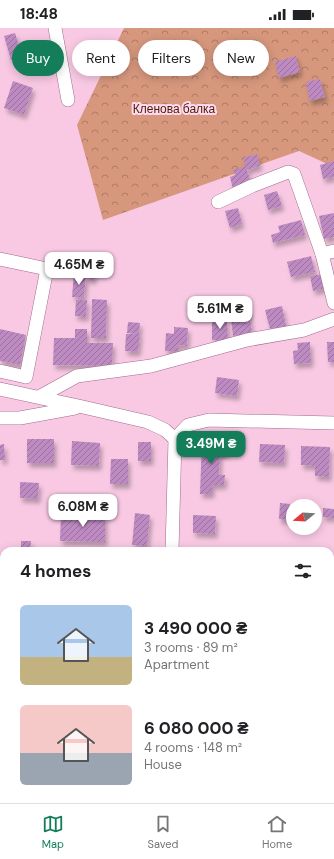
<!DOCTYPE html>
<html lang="en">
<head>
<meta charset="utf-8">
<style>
	:root { --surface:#fff; --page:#f2f2f2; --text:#202124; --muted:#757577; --line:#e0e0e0; --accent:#137e59 }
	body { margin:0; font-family:"DM Sans",sans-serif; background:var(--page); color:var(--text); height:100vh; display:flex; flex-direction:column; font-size:15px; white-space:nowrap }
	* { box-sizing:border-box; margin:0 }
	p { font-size:13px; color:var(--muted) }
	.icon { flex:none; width:22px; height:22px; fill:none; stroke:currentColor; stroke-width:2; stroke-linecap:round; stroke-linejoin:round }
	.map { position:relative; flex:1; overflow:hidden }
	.side { position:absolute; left:0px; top:519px; width:334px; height:256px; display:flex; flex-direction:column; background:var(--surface); border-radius:12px 12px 0 0; box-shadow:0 2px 10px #0003 }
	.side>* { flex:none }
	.hud { position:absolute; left:12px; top:12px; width:310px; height:36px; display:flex; gap:8px }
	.needle { width:26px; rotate:252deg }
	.fabs { position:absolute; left:286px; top:471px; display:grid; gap:8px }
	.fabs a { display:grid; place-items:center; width:36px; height:36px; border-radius:50%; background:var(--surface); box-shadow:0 2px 10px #0003; font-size:20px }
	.price { position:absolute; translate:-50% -34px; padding:0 9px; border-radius:8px; background:#fff; color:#222; font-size:13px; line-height:26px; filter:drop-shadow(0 1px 2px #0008) }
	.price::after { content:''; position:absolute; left:50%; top:24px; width:12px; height:9px; margin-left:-6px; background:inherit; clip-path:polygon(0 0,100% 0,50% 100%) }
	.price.current { background:var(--accent); color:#fff }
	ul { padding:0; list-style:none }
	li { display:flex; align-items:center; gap:12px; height:100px; padding:0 20px }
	li span { display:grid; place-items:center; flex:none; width:112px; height:80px; border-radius:6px; color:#555 }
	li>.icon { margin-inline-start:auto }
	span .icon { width:48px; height:48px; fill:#fffc; stroke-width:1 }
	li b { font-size:17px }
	h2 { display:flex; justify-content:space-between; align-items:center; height:48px; padding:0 20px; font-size:17px }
	.pill { padding:0 14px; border-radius:18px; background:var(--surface); box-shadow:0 2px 10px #0003; font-size:14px; line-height:36px }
	.pill.current { background:var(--accent); color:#fff }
	.status { display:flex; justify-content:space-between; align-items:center; height:28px; padding:0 20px; background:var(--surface); direction:ltr }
	.status svg { height:11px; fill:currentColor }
	.menu { display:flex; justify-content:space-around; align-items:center; height:56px; border-top:1px solid var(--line); background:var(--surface); font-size:11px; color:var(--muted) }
	.menu a { display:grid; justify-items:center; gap:2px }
	.menu .current { color:var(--accent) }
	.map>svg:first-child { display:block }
	.forest { fill:url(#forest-crowns) }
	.building { fill:url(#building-hatch); filter:url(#shadow) }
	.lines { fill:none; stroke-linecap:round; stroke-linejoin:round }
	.minor-casing { stroke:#a16b8b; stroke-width:14 }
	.minor { stroke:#fff; stroke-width:13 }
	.labels { text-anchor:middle; stroke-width:4; stroke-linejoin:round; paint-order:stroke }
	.park-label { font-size:12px; fill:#4b1e08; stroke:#ffdaee }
</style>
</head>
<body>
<div class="status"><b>18:48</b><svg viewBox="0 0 49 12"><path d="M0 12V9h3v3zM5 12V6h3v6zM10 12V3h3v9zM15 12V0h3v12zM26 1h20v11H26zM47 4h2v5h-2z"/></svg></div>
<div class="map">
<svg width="334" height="775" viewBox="0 0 334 775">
	<defs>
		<pattern id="forest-crowns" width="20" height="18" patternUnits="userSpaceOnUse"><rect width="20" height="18" fill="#d6977d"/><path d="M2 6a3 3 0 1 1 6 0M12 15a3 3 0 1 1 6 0" fill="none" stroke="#af7b67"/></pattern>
		<pattern id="building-hatch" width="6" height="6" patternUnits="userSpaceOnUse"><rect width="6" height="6" fill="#bd8bc2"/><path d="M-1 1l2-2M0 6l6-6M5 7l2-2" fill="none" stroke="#9b719e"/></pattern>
		<filter id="shadow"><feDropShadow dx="2.5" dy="4.5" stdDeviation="2" flood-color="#0004"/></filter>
	</defs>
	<rect width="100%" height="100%" fill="#f9c9e4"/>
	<path class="forest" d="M124,0H334V139L299,123L103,192L77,97Z"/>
	<g class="building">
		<path d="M15,5L22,28L11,32L4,8Z"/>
		<path d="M91,15H123L122,38H85V27H91Z"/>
		<path d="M296,28L300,44L279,50L275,34Z"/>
		<path d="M320,51L325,69L310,73L306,54Z"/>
		<path d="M13,53L33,60L24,87L4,80Z"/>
		<path d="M257,126L260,138L247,142L251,155L233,161L230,149L235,147L233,142L246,138L243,130Z"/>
		<path d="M334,133V149L323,151L320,137Z"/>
		<path d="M277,163L282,178L268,182L264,167Z"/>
		<path d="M238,180L242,196L230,200L225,183Z"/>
		<path d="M334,185V209L324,211L319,188Z"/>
		<path d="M301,192L305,207L273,215L271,207L280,204L278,198Z"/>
		<path d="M311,228L315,244L291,249L287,234Z"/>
		<path d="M86,234L96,235L94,252L86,251L87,246H84Z"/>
		<path d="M74,246L86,247L84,270L72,269Z"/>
		<path d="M323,246L326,260L313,263L310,248Z"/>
		<path d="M92,271L107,272L106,310H91Z"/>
		<path d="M76,272H87L86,289L75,288Z"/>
		<path d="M240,272L241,281L249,280L252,306L233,308L229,273Z"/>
		<path d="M282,278L286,298L270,301L265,282Z"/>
		<path d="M227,292L228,312H212V293Z"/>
		<path d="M128,294L140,295L139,306L127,305Z"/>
		<path d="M174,299L188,300L187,318L178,317V323H165L166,305L174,306Z"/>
		<path d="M0,301L26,307L20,337L0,333Z"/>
		<path d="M75,301H87V315H113L112,338L53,337L54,310H75Z"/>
		<path d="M126,306H140L138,324L125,323Z"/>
		<path d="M310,314L311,335L294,336L293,323L298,322L297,315Z"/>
		<path d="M327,314H334V334H328Z"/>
		<path d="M217,349L239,352L237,368L215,365Z"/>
		<rect x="27" y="411" width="27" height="24"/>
		<path d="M202,412L227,414L226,426H220L219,447H225L224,457H212V466H200Z"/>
		<path d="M72,413L100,415L99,438L71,437Z"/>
		<rect x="138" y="414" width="13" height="19"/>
		<path d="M4,416L5,432H0V417Z"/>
		<path d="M260,416L285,417L284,435L259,434Z"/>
		<path d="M301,418L330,419L329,449L315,448V438L301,437Z"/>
		<path d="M111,431H128V456H110Z"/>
		<path d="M20,454L39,455L38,471L20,470Z"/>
		<path d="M280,475L290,476L288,492L279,491Z"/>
		<path d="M323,480L334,481V490L323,489Z"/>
		<path d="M135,485L150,487L147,518L132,517Z"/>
		<path d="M61,486L105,487V514L60,513Z"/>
		<path d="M193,487L216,488L215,506L193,505Z"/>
		<path d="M21,513H31L30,523H21Z"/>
		<rect x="0" y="531" width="4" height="24"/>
		<path d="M0,639L4,640V673H0Z"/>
		<rect x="330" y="646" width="4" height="29"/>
		<path d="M0,742H4V771H141L140,775H0Z"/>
		<rect x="218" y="771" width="18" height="4"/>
	</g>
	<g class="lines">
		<defs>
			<g id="minor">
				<path d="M55,0L68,72"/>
				<path d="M218,174L252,158L288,144L294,146L322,226"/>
				<path d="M334,223L322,226L334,275"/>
				<path d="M0,231L47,241L26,349L0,343"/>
				<path d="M0,361L83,379L148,394L165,402L175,411"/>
				<path d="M39,369L77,348L151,338L247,312L304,302L334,291"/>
				<path d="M0,390H20L75,380"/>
				<path d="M175,411L188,397L209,392L334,395"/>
				<path d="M172,523L175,411"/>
				<path d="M0,602H4"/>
				<path d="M330,609H334"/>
				<path d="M167,775V771"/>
			</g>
		</defs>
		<use href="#minor" class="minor-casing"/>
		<use href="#minor" class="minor"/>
	</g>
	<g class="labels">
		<g class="park-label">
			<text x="174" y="85">Кленова балка</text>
		</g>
	</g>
</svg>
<div class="fabs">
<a><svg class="needle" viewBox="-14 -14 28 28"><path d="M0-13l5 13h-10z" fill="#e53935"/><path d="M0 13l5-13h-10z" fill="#757577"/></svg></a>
</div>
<b class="price" style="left:79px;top:258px">4.65M ₴</b>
<b class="price" style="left:220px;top:302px">5.61M ₴</b>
<b class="price current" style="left:211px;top:437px">3.49M ₴</b>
<b class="price" style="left:83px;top:500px">6.08M ₴</b>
<div class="hud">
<a class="pill current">Buy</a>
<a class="pill">Rent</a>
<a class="pill">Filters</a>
<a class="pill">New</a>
</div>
<section class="side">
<h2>4 homes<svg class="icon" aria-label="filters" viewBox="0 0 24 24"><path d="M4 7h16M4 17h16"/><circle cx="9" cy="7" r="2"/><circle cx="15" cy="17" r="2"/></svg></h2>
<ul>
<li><span style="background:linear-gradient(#a9c7e8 65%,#c2b280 0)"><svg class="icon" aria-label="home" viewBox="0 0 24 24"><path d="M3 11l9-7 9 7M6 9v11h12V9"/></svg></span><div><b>3 490 000 ₴</b><p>3 rooms · 89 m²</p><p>Apartment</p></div></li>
<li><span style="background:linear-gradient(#f6c9c9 60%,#9aa5b1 0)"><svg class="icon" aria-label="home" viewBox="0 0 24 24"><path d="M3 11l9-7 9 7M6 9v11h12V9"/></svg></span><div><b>6 080 000 ₴</b><p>4 rooms · 148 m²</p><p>House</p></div></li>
</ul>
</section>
</div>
<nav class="menu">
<a class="current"><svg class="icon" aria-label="map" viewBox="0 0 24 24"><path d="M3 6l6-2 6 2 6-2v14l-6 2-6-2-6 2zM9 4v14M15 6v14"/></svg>Map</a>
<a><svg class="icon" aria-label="saved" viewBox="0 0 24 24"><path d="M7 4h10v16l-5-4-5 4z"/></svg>Saved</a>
<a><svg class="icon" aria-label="home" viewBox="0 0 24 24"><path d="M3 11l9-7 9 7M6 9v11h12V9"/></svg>Home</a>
</nav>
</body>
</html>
